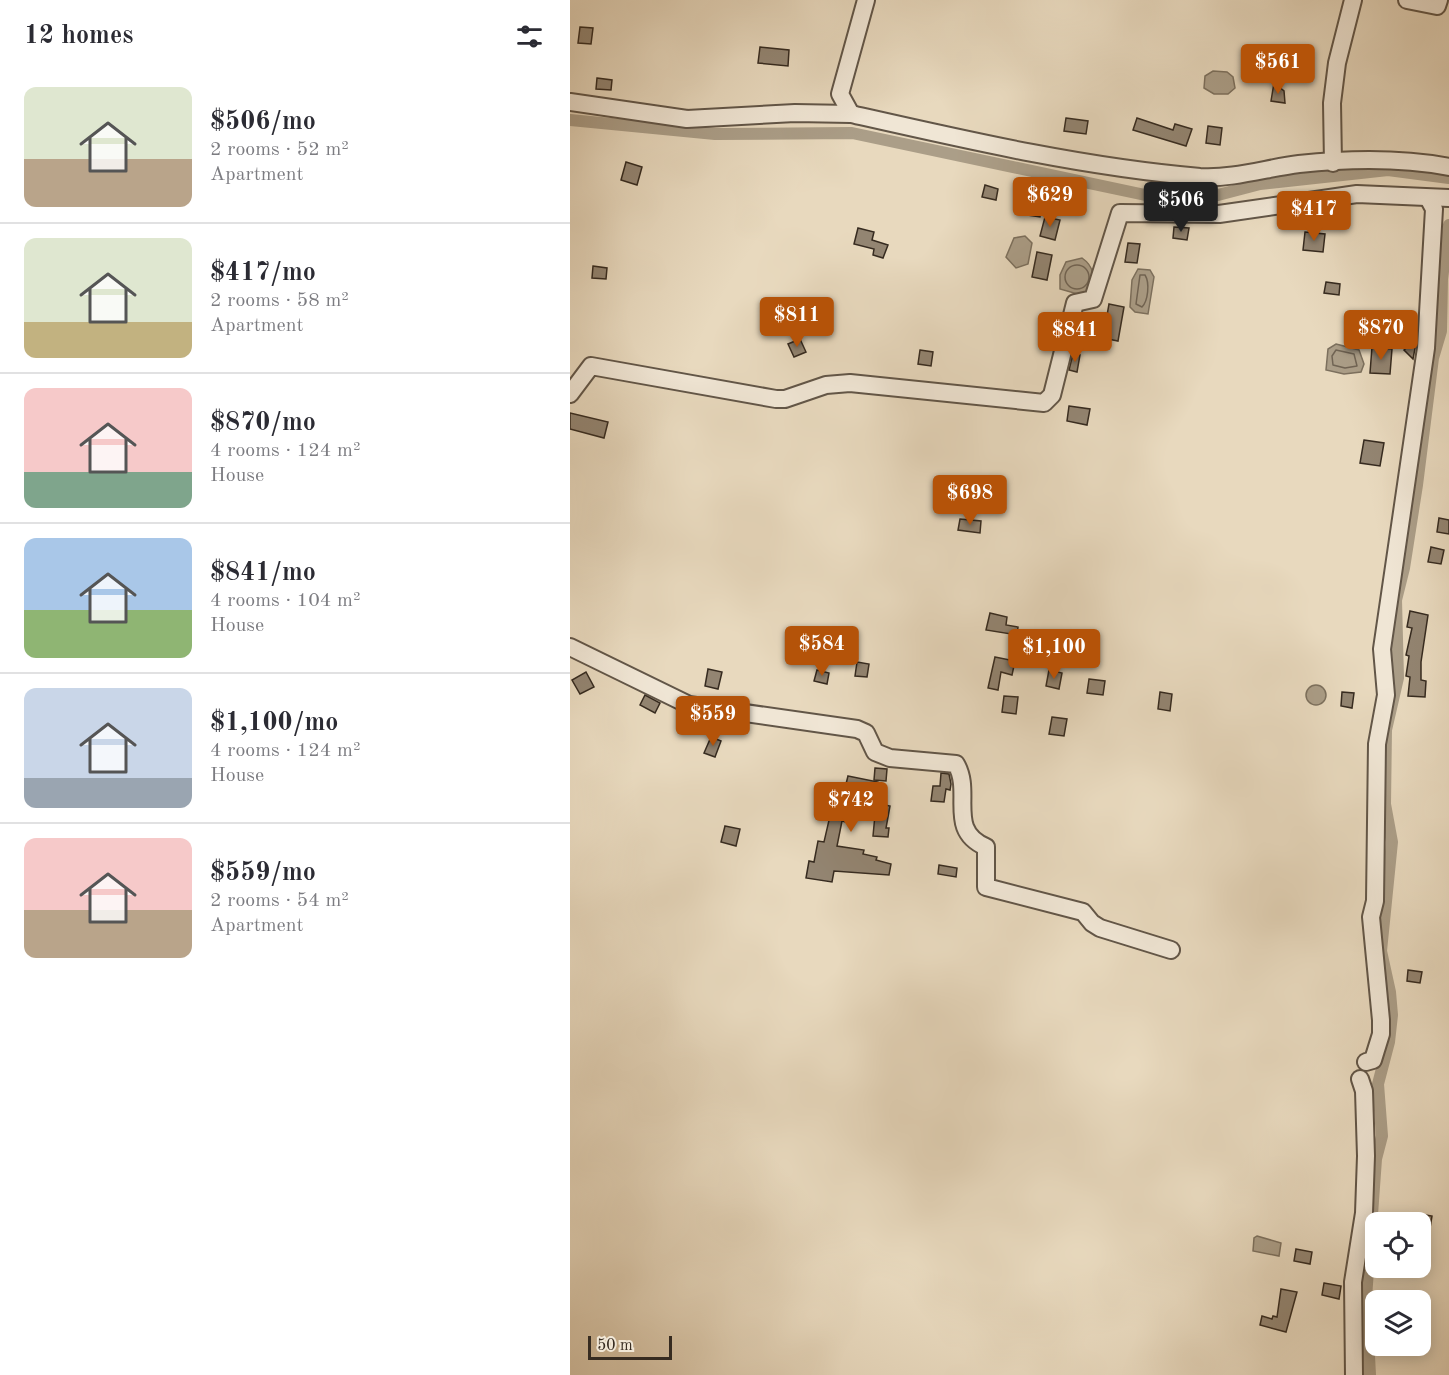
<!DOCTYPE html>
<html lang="en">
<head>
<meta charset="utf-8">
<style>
	:root { --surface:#fff; --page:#f7f7f7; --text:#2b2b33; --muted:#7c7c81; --line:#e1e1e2; --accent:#b45309 }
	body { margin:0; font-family:"Old Standard TT",serif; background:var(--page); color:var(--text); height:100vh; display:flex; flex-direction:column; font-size:22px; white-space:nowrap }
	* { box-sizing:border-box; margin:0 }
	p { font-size:20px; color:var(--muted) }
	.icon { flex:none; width:33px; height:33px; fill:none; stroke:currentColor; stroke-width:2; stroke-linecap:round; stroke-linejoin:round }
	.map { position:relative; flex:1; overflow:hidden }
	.details { display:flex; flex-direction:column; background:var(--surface); width:570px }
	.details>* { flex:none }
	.buttons { position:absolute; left:795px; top:1212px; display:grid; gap:12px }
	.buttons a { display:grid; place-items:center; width:66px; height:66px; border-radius:12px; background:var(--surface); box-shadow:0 3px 15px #0003; font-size:30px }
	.scale { position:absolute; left:18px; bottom:15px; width:84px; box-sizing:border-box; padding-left:6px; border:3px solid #362b20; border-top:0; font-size:16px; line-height:21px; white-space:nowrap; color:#362b20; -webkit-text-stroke:4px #f0e6d5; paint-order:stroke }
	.price { position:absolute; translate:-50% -51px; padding:0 14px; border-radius:6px; background:var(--accent); color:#fff; font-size:20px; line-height:39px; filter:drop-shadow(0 2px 3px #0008) }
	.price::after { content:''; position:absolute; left:50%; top:36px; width:18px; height:14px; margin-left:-9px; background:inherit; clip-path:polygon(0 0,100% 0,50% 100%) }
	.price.on { background:#222; color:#fff }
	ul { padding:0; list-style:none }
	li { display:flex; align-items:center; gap:18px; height:150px; padding:0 24px }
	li+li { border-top:2px solid var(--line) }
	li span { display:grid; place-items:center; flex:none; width:168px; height:120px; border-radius:12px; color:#555 }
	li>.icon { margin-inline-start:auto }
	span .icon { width:72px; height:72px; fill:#fffc; stroke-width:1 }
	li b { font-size:26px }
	h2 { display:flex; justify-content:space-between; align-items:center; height:72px; padding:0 24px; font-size:26px }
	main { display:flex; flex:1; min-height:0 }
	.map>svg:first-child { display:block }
	.water { fill:#ab9e88; stroke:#7c705e; stroke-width:1.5 }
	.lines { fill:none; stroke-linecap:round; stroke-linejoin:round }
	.shore { stroke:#706454; stroke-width:1.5 }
	.canal { stroke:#ab9e88; stroke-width:12 }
	.building { fill:#938572; stroke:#362b20; stroke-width:1.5 }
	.minor-casing { stroke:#625648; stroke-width:20 }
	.minor { stroke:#f0e6d5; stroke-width:16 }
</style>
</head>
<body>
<main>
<section class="details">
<h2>12 homes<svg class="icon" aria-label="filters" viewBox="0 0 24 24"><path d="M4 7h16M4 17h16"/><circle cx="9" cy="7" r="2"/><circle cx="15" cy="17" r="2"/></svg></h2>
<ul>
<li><span style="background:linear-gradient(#dfe7d0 60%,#b9a48a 0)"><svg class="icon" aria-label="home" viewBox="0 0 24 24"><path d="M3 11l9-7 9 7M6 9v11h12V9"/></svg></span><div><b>$506/mo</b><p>2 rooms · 52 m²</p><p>Apartment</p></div></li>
<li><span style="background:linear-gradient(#dfe7d0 70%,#c2b280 0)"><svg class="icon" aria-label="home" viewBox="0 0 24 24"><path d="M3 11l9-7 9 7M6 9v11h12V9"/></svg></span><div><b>$417/mo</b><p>2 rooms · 58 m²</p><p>Apartment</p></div></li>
<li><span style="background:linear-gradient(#f6c9c9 70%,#7fa58c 0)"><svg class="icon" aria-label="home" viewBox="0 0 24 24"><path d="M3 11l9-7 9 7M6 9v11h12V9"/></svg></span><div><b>$870/mo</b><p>4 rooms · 124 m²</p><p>House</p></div></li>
<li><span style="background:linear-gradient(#a9c7e8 60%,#8fb573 0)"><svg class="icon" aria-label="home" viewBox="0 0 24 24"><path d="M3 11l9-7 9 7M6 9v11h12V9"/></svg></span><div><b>$841/mo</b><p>4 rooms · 104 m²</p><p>House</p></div></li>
<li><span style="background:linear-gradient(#c9d6e8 75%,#9aa5b1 0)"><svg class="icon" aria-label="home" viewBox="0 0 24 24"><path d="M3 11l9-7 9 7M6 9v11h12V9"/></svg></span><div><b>$1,100/mo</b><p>4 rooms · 124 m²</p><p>House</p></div></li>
<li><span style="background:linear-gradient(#f6c9c9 60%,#b9a48a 0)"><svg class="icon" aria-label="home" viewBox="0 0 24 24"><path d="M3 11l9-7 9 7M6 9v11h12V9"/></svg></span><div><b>$559/mo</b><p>2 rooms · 54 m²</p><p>Apartment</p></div></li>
</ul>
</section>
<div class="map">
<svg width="879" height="1375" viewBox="0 0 879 1375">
	<rect width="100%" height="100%" fill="#e8d9be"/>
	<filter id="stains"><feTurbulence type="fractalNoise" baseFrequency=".00333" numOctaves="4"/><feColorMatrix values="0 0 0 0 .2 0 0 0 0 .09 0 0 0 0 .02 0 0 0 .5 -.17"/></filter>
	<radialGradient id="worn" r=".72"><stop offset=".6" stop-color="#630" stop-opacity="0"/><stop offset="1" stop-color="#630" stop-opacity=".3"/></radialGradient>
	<g class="water">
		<path d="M643,71L657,72L663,77L665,88L658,94H644L634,88L635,76Z"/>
		<path d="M455,236L462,243L458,264L446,268L436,257L444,238Z"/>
		<path d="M512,258C525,267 524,277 521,291L511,295L490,289V275L496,262Z"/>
		<path d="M568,269L580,270L584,277L578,314L565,312L560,307L562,280Z"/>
		<path d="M766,344L789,350L794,364L791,372L774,374L756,370L758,349Z"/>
		<circle cx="746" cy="695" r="10"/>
		<path d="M687,1236L711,1243L709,1256L683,1251L684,1238Z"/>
	</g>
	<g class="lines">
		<g class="shore">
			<circle cx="507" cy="277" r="12"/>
			<path d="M570,275H575C580,283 578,301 572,307L566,304Z"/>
			<path d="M766,350L784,354L787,366L775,368L763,365L762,356Z"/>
		</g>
		<g class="canal">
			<path d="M0,120L145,134L282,133L580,196L648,195L690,184L818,170L879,178"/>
			<path d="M800,1375L796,1298L806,1159L812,1136L808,1084L819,1042L822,1015L820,992L811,951L822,842L815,804L816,730L828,678L826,600L834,568L847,485L863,358L871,331L872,279L879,225"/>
		</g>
	</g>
	<g class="building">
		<path d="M10,27L23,28L21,44L8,43Z"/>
		<path d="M190,47L219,50L218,66L188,63Z"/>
		<path d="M27,78L42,80L41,90L26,89Z"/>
		<path d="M704,83L714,91L715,103L701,101Z"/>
		<path d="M496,118L518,121L516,134L494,131Z"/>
		<path d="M567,118L603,130L605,124L622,129L616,146L563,130Z"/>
		<path d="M638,126L652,128L650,145L636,143Z"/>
		<path d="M56,162L72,167L67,185L51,180Z"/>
		<path d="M415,185L428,189L426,200L412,197Z"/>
		<path d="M459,202L472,203L470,217L458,215Z"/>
		<path d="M475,217L490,220L485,240L470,236Z"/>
		<path d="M604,227L619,228L617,240L603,238Z"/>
		<path d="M288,228L304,232L302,240L318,245L313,258L303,255L304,249L284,244Z"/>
		<path d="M735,232L755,234L753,252L733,250Z"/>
		<path d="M558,243L570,244L567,263L555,262Z"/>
		<path d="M467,252L482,255L477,280L462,277Z"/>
		<path d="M23,266L37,268L36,279L22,278Z"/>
		<path d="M756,282L770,284L769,295L754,293Z"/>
		<path d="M539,304L554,307L548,341L533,338Z"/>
		<path d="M230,339L236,352L224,357L218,344Z"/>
		<path d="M843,343H846L843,359L834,350Z"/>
		<path d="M802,347L822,349L820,374L800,373Z"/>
		<path d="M350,350L363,352L361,366L348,364Z"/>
		<path d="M503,354L510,355L507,372L499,370Z"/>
		<path d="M499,406L520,409L517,425L497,421Z"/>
		<path d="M0,413L38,422L34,438L0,429Z"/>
		<path d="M794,440L814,443L810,466L790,463Z"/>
		<path d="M869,518L879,520V534L867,532Z"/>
		<path d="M390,519L411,521L410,533L388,530Z"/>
		<path d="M861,547L874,550L871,564L858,562Z"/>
		<path d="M840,611L858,615L851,662V680L856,681L855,697L838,696L840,677L836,676L839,656L836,655L842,628L837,627Z"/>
		<path d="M420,613L437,617L436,625L448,627L447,635L416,630Z"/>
		<path d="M425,657L445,661L442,675L431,672L428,690L418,688Z"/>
		<path d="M287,662L299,664L297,677L285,676Z"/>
		<path d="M138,669L152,672L148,689L135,686Z"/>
		<path d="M247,670L259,673L257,684L244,681Z"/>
		<path d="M479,670L492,673L489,689L476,686Z"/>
		<path d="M16,672L24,687L10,694L2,680Z"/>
		<path d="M519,679L535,681L533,695L517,693Z"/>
		<path d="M590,692L602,694L600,711L588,709Z"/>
		<path d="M772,692L784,693L782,708L771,706Z"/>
		<path d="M75,695L90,703L85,713L70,705Z"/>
		<path d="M434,696L448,697L446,714L432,712Z"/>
		<path d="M482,717L497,719L494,736L479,734Z"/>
		<path d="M141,737L151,741L145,757L134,753Z"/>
		<path d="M305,768L317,769L316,781L304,780Z"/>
		<path d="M371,773L379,774L381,784L380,790L376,789L374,802L361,801L363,786H370Z"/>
		<path d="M278,776L308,782L306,803L320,806L316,828H319L318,837L303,836L305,815L284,812V816L278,814L276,822L272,821L267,846L294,850L293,854L307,857L306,860L321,864L319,875L264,871L262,882L236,878L239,861L244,862L248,841L254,842L266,790L274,792Z"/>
		<path d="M155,826L170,829L166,846L151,842Z"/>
		<path d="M369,865L387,868L386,877L368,874Z"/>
		<path d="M838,970L852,972L850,983L837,981Z"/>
		<path d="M850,1214L862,1216L860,1228L850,1227Z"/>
		<path d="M726,1249L742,1252L740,1264L724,1261Z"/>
		<path d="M802,1268H833L832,1277L802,1273Z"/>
		<path d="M754,1283L771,1286L769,1299L752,1295Z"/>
		<path d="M711,1289L727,1292L716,1332L690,1325L692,1316L702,1319L703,1316L707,1317Z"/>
	</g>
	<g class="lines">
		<defs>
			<g id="minor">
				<path d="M296,0L270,94L281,114C396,140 512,167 630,177C663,179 697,168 729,164C777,159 832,158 879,167"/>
				<path d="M837,0L867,6L869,0"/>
				<path d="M0,102L117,119L225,113L281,114"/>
				<path d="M763,163L762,103L767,63L783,0"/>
				<path d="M0,394L21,366L206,399H215L256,385L280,383L474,403L482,395L505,303L523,299L550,213L649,214L787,194L879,198"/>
				<path d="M0,647L119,705L287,729L296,733L305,752L320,758L386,764C403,793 376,830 416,847V887L513,912L522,923L530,928L601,950"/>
				<path d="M796,1062L803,1060L811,1034V1020L801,917L805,901L807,744L816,695L812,649L856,348L864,209L858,198"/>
				<path d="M784,1375L783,1282L794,1213L796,1156L794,1091L790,1079"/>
			</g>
		</defs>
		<use href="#minor" class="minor-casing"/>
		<use href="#minor" class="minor"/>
	</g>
	<rect width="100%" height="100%" filter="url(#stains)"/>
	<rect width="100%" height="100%" fill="url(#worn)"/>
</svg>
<div class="buttons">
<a><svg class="icon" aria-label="locate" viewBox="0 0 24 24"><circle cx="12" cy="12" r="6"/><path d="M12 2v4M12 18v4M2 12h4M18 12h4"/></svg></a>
<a><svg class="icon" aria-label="layers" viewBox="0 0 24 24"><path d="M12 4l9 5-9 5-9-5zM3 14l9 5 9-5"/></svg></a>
</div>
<div class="scale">50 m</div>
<b class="price" style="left:708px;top:95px">$561</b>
<b class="price" style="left:480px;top:228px">$629</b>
<b class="price on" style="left:611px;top:233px">$506</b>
<b class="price" style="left:744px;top:242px">$417</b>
<b class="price" style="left:227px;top:348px">$811</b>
<b class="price" style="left:811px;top:361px">$870</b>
<b class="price" style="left:505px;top:363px">$841</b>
<b class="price" style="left:400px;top:526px">$698</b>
<b class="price" style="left:252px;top:677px">$584</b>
<b class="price" style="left:484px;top:680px">$1,100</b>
<b class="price" style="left:143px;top:747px">$559</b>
<b class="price" style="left:281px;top:833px">$742</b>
</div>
</main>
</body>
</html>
